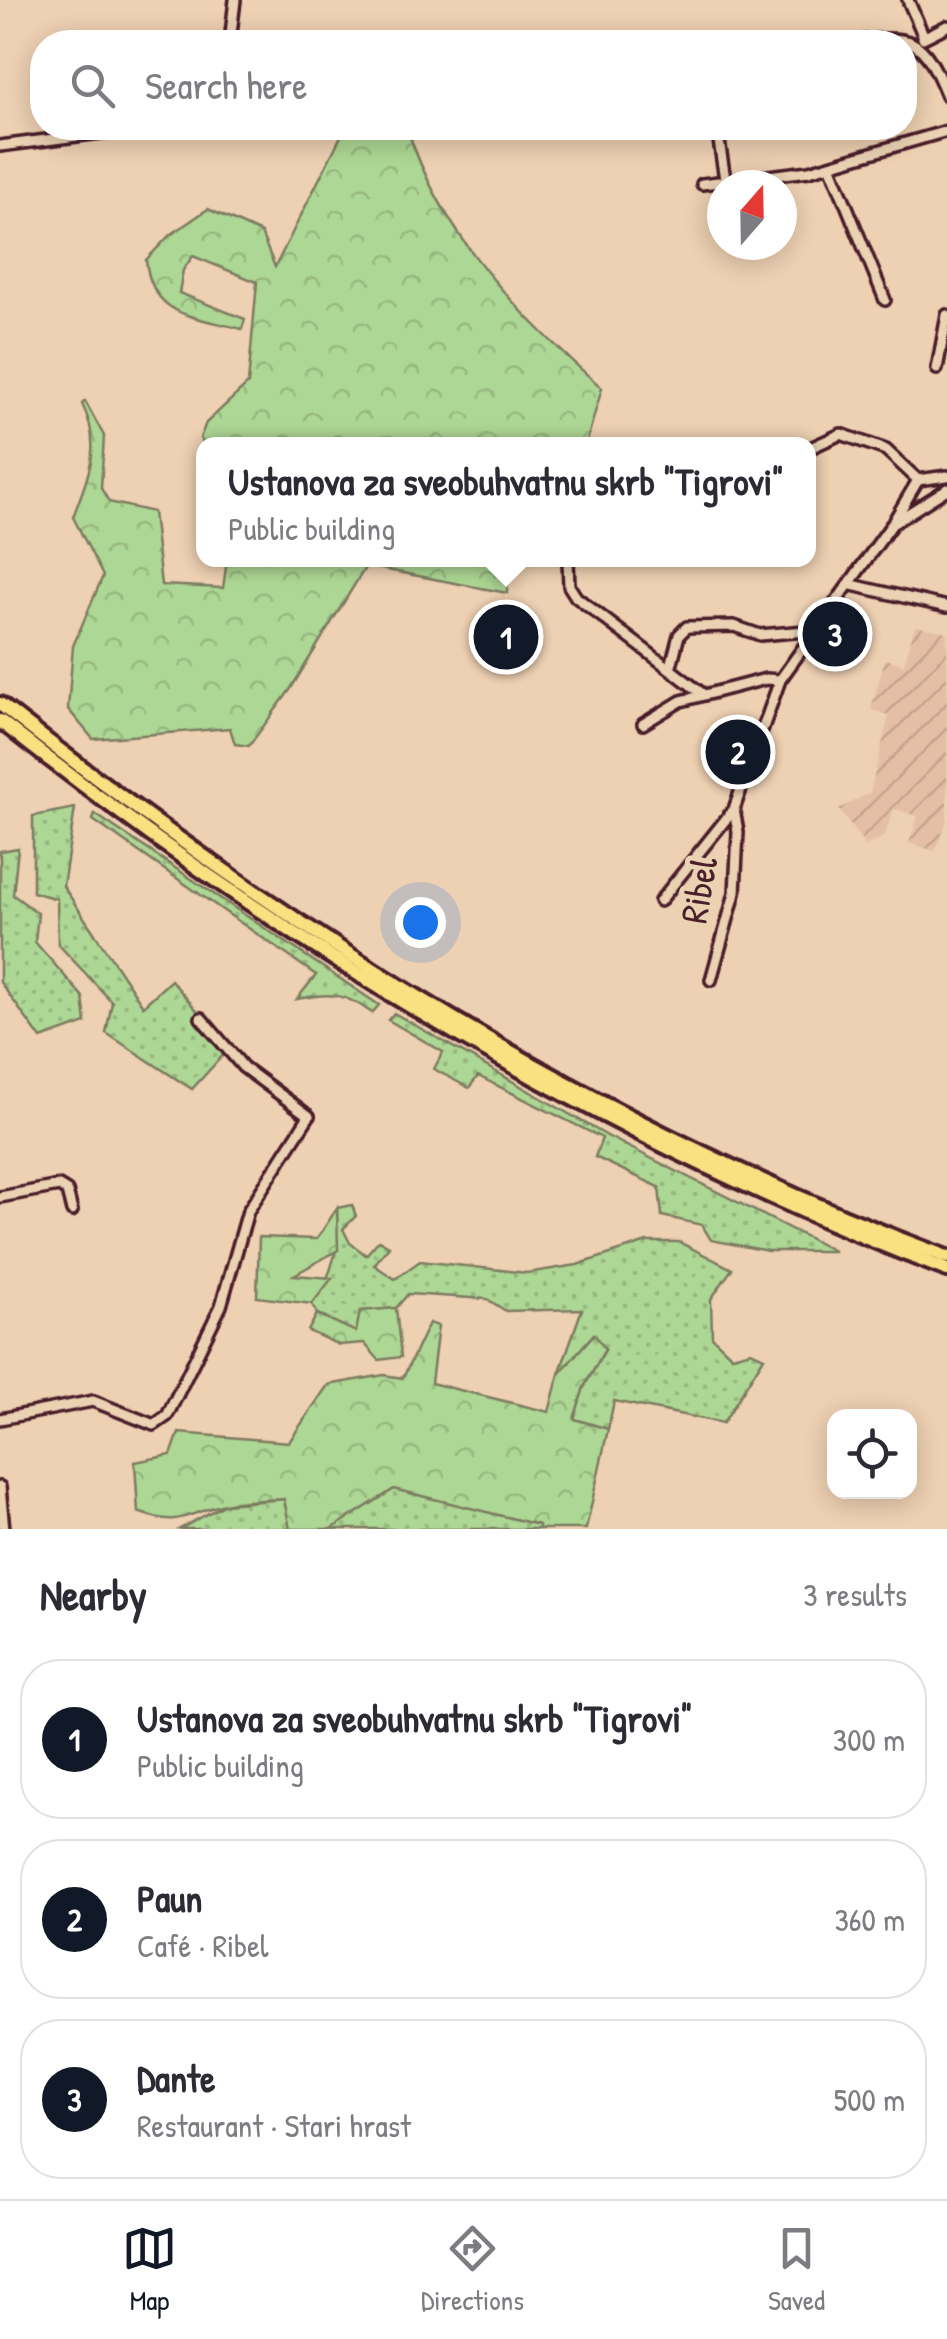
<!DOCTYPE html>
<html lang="en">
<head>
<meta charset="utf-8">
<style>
	body { margin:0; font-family:"Patrick Hand",sans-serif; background:#f2f2f3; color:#2b2b33 }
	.controls { position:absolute; right:30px; bottom:30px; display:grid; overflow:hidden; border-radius:20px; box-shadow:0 5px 25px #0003 }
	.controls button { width:90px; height:90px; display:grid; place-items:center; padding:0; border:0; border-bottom:2px solid #e1e1e2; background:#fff; color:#2b2b33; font:50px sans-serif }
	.compass { position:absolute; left:707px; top:170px; width:90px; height:90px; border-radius:50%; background:#fff; box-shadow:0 5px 25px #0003; rotate:20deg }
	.you { position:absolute; left:420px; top:922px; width:35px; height:35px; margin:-25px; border:8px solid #fff; border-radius:50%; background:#1a73e8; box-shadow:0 0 0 15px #1a73e833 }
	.badge { display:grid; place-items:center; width:65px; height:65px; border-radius:50%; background:#111827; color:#fff; font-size:32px; font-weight:700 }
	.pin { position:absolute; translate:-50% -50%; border:5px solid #fff; box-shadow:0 2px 10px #0006 }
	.popup { position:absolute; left:196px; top:437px; width:620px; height:130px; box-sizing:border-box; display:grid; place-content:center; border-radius:20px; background:#fff; filter:drop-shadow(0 2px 8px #0005); font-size:32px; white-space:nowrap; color:#7c7c81 }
	.popup b { font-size:38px; color:#2b2b33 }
	.popup::after { content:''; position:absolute; left:50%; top:100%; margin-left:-20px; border:20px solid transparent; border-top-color:#fff }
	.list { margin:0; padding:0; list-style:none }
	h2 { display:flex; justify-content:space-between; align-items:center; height:130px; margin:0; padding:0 40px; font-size:42px }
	h2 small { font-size:32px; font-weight:400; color:#7c7c81 }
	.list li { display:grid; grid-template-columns:65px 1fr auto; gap:30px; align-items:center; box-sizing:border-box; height:160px; margin:0 20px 20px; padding:0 20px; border:2px solid #e1e1e2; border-radius:40px }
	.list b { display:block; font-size:38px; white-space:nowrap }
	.list p { margin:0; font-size:32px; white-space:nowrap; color:#7c7c81 }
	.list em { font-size:32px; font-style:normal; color:#7c7c81 }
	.icon { flex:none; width:55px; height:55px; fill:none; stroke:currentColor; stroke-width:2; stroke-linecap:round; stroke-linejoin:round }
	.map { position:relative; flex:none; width:947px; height:1529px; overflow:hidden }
	.search { position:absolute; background:#fff; box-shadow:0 5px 25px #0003; left:30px; right:30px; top:30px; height:110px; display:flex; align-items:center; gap:25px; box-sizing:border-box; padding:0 35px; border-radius:40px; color:#7c7c81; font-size:38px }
	.sheet { height:670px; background:#fff }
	nav { display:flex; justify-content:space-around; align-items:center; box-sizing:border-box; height:140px; border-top:2px solid #e1e1e2; background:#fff; font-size:28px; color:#7c7c81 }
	nav a { display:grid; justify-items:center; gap:5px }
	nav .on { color:#111827 }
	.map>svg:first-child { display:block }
</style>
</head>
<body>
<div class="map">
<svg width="947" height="1529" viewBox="0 0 947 1529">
	<defs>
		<pattern id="industrial-furrows" width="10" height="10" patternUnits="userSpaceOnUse" patternTransform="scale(2.5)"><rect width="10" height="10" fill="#e4bfa6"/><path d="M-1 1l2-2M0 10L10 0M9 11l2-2" fill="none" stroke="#c5a48f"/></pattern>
		<pattern id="grass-dots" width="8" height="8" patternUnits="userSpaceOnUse" patternTransform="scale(2.5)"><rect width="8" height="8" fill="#add794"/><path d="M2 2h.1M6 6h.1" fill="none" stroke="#96b880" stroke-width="1.8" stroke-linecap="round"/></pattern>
		<pattern id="forest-crowns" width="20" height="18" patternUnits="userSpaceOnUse" patternTransform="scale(2.5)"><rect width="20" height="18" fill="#add794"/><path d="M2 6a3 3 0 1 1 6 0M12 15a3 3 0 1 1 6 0" fill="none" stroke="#96b880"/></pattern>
	</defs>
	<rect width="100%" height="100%" fill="#eed0b2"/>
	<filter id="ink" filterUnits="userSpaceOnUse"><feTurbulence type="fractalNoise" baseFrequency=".01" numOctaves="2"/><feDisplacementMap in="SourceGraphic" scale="20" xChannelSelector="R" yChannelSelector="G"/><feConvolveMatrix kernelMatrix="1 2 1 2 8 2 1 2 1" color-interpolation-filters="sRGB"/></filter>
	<g filter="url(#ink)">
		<!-- industrial -->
		<path fill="url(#industrial-furrows)" d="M915,626l32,6v189l-12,30 -26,-8 9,-27 -24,-7 -10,28 -19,9 -26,-37 31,-16 19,-77 -18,-7 14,-50 19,5z"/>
		<!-- grass -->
		<path fill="url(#grass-dots)" stroke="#7c7b60" stroke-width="2.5" d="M75,808l-12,78 80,120 28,-26 28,33 -5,5 30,36 -32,35 -86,-56 6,-31 -54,-58 -1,-45 -24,-7v-76z
			M95,814l284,191 -7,8c-27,-20 -42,-21 -75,-14l19,-24 -223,-155z
			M18,848l-5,47 25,18 -3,29 48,55 3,26 -45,16 -41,-57v-131z
			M394,1013l215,124 225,114h-66l-57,-11 -9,-15 -40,-9 -3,-29 -64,-30 7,-19 -124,-62 -9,12 -35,-19 9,-17 -55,-32z
			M352,1205l4,11 -13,13 7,14 16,12 13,-15 10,6 -15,19 21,14 25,-18 107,12 50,-8 70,-23h32l53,27 -21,30 1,38 20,19 19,-5 13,6 -41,66 -109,-22 -6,28 -34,-10 10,-32 21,-37 -12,-15 -34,39 23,-65 -76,2 -19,-12 -79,-5 -12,14 -36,4 -3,21 -40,-19 -5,-10c24,-33 26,-57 25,-96z
			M394,1489l146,36 -1,4h-208z
			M285,1499l5,30h-110l45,-25z"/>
		<!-- forest -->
		<path fill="url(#forest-crowns)" stroke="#7c7b60" stroke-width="2.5" d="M345,128h62c35,108 111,186 195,260l-16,56h-382l-4,-6 6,-15 42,-39 9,-102 -64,-26 -10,14 -4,23 66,26 -3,10c-48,-13 -90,-11 -96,-69l23,-24 39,-27 53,24 14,34z
			M85,401l19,35 -3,52 8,14 44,10 8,73 62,3 4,-28h281l-1,33 -141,-27 -76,124 -41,56 -14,-2 -5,-16 -137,11 -25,-30 5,-63 30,-70 -30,-59c15,-41 30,-71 9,-113z
			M337,1208l1,42 -44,25 38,3 -20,26 -55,-7 2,-60 58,2z
			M396,1308l5,49 -22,3 -15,-17 -25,2 -31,-14 9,-17 39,18 4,-21z
			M429,1323l9,3 -7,57 118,29 10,-38 35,-40 11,15 -21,38 -10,32 34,10 -22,100h-47v-4l-145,-36 -63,40h-41l-6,-30c-18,1 -38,1 -55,4 -43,9 -46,26 -91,9l-3,-50 36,-7 8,-22 110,9 39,-57 56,-10 19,3z"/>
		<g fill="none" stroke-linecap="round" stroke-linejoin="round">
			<defs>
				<path id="minor" d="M908,0l16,37
					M923,38l24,-12
					M230,42l5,-42
					M849,42c64,-7 73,-7 98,54
					M717,128l8,51
					M0,146l139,-18
					M830,165l55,135
					M702,184l107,-13 138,-40
					M937,369l10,-54
					M808,449l33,-15 45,16 32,30 29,-4
					M892,524l26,-44
					M568,560l1,26 7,11 128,98
					M852,585l95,22
					M671,666l8,-31 8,-8 47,-1 26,9 57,-5
					M643,724l38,-23 85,-22 14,1 112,-156 55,-35
					M660,901l74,-92
					M711,980l24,-87 3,-61 -4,-23 46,-129
					M0,1197l59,-11 8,5 5,20
					M0,1419l93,-18 61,24 13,-9 54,-110 27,-95 61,-95 -66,-49 -42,-49
					M0,1487l4,42"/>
				<path id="highway" d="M0,704c289,228 600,424 947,553
					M0,721c289,228 602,417 947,549"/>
			</defs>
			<!-- minor casing -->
			<use href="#minor" stroke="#4a1f2b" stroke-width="16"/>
			<!-- highway casing -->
			<use href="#highway" stroke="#4a1f2b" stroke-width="20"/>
			<!-- minor -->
			<use href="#minor" stroke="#ead2b3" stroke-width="9"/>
			<!-- highway -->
			<use href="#highway" stroke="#f9e181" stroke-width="12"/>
		</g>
	</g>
	<g text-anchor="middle" stroke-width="10" stroke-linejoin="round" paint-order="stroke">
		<!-- street labels -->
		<g font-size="38" fill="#4a1f2b" stroke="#ead2b3">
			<text transform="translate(699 890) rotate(-80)" y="13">Ribel</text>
		</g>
	</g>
</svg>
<div class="controls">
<button><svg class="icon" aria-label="locate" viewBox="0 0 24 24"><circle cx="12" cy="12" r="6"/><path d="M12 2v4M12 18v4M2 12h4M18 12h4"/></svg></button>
</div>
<svg class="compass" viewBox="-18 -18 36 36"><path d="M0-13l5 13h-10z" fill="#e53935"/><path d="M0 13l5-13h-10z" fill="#7c7c81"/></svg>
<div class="you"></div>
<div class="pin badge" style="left:506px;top:637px">1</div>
<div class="popup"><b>Ustanova za sveobuhvatnu skrb &quot;Tigrovi&quot;</b>Public building</div>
<div class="pin badge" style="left:738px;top:752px">2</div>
<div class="pin badge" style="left:835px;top:634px">3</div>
<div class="search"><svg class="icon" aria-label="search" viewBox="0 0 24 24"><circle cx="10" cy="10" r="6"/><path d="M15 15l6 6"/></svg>Search here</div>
</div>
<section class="sheet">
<h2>Nearby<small>3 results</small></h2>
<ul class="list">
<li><span class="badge">1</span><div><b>Ustanova za sveobuhvatnu skrb &quot;Tigrovi&quot;</b><p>Public building</p></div><em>300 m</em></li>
<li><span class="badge">2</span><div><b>Paun</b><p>Café · Ribel</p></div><em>360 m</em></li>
<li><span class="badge">3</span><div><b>Dante</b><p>Restaurant · Stari hrast</p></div><em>500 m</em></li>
</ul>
</section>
<nav>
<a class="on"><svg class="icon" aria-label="map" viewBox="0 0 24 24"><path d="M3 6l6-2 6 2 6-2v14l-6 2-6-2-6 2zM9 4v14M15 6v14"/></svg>Map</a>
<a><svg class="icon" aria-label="directions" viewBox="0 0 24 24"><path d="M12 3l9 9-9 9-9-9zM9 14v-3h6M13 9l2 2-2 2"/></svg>Directions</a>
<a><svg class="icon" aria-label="saved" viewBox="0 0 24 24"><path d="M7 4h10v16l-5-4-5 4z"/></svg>Saved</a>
</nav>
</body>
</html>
